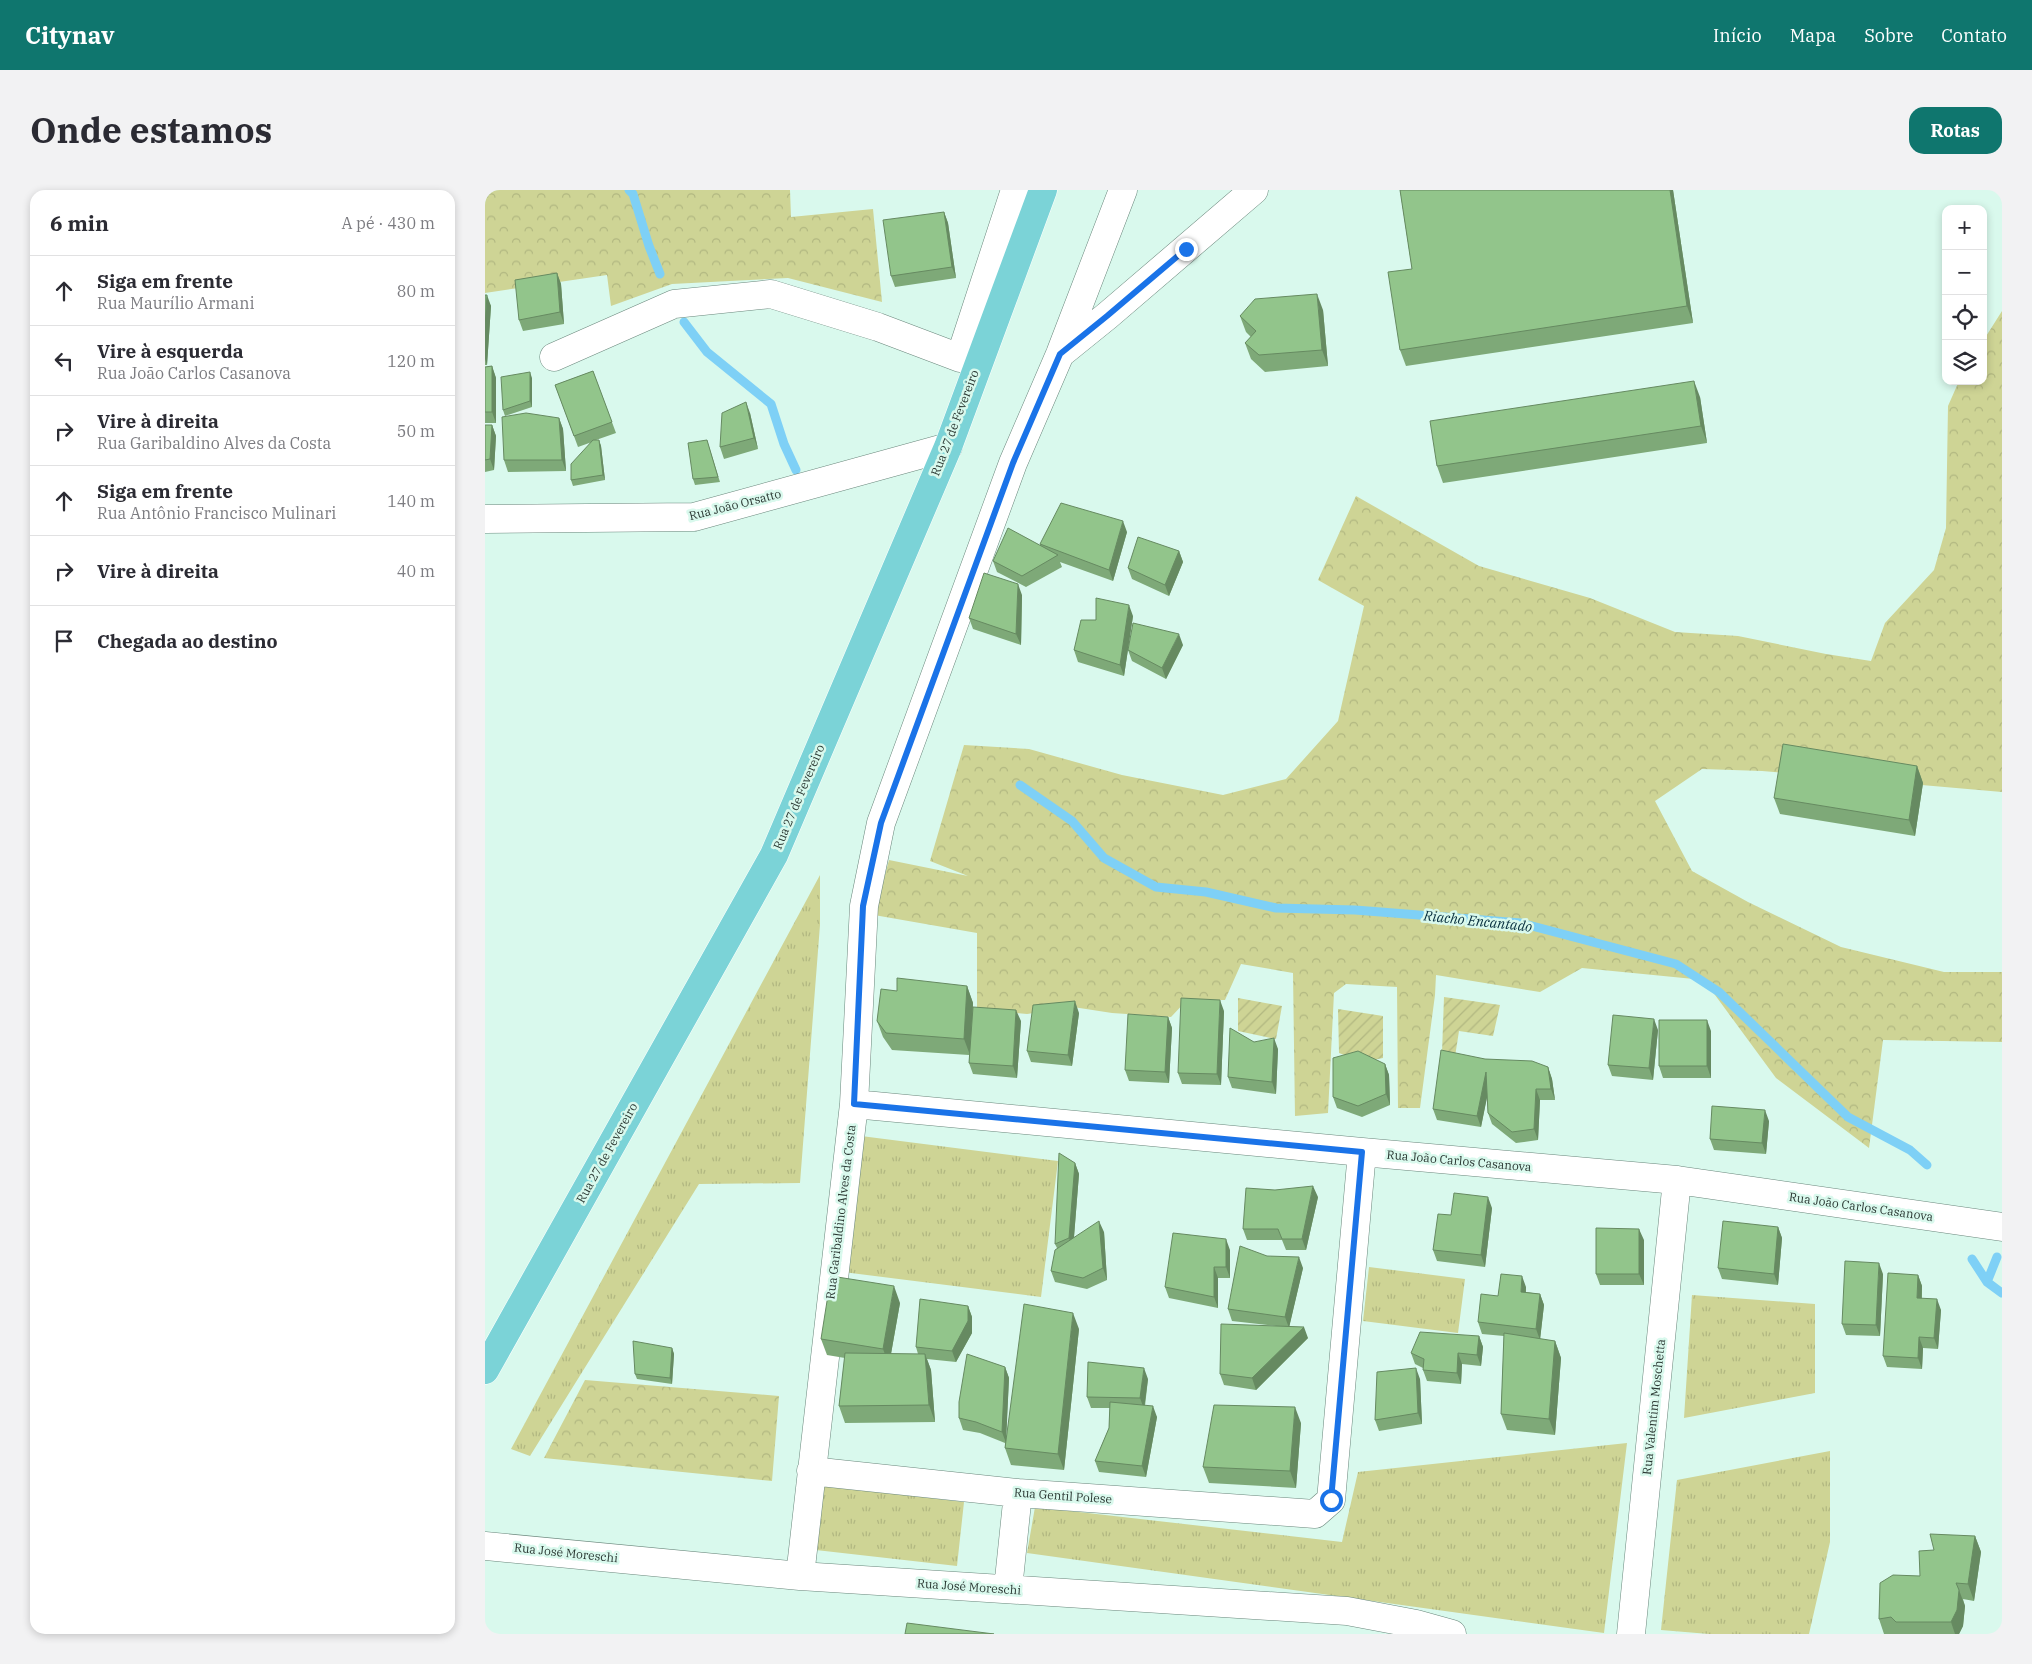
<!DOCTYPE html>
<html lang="pt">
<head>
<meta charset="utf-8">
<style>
	body { margin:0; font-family:"IBM Plex Serif",serif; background:#f2f2f3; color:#2b2b33 }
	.controls { position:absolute; right:15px; top:15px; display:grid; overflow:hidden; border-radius:10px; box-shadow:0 2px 8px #0003 }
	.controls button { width:45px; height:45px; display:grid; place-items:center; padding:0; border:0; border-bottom:1px solid #e1e1e2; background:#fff; color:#2b2b33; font:25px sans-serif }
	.stop { position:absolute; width:15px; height:15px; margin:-11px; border:4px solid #1a73e8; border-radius:50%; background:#fff }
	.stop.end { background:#1a73e8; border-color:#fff; box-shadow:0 1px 5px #0008 }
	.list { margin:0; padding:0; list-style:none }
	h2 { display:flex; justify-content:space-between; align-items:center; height:65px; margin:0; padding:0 20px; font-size:21px }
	h2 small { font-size:16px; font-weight:400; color:#7c7c81 }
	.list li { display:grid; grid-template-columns:32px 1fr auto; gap:15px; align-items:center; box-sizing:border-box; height:70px; padding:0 20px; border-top:1px solid #e1e1e2 }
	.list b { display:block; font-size:19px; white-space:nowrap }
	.list p { margin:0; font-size:16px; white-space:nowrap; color:#7c7c81 }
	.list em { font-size:16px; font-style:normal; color:#7c7c81 }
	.icon { flex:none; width:28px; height:28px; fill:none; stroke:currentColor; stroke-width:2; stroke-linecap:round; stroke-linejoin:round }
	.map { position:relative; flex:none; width:1517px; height:1444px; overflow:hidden; border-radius:15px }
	header { display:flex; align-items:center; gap:30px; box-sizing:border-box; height:70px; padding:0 25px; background:#0f766e; color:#fff }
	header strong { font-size:24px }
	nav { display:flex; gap:28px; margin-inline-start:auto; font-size:18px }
	.intro { display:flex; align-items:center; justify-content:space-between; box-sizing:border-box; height:120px; padding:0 30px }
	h1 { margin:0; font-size:35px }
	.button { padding:12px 22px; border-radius:15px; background:#0f766e; color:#fff; font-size:18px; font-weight:700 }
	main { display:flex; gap:30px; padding:0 30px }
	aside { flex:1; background:#fff; border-radius:15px; box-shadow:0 2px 8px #0003 }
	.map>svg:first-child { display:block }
</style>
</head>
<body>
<header>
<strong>Citynav</strong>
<nav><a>Início</a><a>Mapa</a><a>Sobre</a><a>Contato</a></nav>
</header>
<div class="intro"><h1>Onde estamos</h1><a class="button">Rotas</a></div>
<main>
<aside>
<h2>6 min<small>A pé · 430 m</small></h2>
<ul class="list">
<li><svg class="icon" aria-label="ahead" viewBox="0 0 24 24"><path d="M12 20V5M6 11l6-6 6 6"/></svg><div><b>Siga em frente</b><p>Rua Maurílio Armani</p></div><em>80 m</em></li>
<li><svg class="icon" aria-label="left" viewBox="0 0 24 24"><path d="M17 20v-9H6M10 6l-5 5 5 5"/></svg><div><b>Vire à esquerda</b><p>Rua João Carlos Casanova</p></div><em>120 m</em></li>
<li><svg class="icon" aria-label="right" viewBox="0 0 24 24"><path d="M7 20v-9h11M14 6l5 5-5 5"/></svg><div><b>Vire à direita</b><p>Rua Garibaldino Alves da Costa</p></div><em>50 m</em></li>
<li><svg class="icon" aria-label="ahead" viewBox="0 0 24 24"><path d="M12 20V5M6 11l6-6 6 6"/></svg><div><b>Siga em frente</b><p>Rua Antônio Francisco Mulinari</p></div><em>140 m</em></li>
<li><svg class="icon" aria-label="right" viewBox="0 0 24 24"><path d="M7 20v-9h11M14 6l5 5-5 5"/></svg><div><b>Vire à direita</b></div><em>40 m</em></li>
<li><svg class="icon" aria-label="arrive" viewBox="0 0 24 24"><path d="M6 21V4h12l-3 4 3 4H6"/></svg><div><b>Chegada ao destino</b></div></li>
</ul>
</aside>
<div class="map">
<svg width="1517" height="1444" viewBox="0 0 1517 1444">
	<defs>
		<pattern id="grass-tufts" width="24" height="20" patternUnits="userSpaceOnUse" patternTransform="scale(1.25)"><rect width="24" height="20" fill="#ced495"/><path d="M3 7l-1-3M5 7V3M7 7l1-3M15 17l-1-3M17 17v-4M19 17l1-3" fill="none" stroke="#b1b781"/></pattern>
		<pattern id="forest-crowns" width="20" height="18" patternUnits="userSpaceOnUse" patternTransform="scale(1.25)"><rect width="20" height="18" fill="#ced495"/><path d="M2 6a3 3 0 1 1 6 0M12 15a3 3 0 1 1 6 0" fill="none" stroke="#b1b781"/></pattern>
		<pattern id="garden-furrows" width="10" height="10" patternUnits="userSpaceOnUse" patternTransform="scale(1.25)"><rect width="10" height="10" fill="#ced495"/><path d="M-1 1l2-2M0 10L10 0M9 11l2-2" fill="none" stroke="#b1b781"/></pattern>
	</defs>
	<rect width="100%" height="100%" fill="#d9f9ed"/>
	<!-- grass -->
	<path fill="url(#grass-tufts)" d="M335,685v50l-20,258 -101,1 -169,272 -19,-7z
		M376,946l197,25 -17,136 -198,-25z
		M884,1077l96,12 -7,54 -95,-12z
		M1207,1105l123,9v89l-131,25z
		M1142,1253l-23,190 -577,-80 8,-46 307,35 16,-70z
		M1345,1261v91l-21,92h-100l-48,-4 16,-150z
		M330,1294l149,18 -7,64 -150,-17z"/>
	<!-- forest -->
	<path fill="url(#forest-crowns)" d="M0,0h305l1,27 82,-8 9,93 -94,-24 -116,6 -61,22 -4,-31 -122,18z
		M1517,121v481l-240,-21 -60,-2 -47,32 37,70 56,31 93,45 103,25h58v70l-119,-2 -14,108 -93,-70 -72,-98 -122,-12 -42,24 -104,-17 -1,20 -15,113h-22l-1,-121 -51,-3 -12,9 -6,120 -33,3 -2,-143 -52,-9 -16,36h-38l-16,17 -59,-4 -39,-6 -46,7 -50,-4v-77l-103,-18 15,-55 79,16 -38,-15 34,-116 65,4 93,26 101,20 63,-16 52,-58 26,-115 -46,-26 38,-84 123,70 111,32 85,34 63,4 88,18 45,7 14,-38 49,-53 12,-42 2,-122 11,-25h24v-40z
		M100,1190l194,16 -7,85 -228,-23z"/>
	<!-- garden -->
	<path fill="url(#garden-furrows)" d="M959,807l56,8 -7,31 -34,-5 -5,32 -12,-10z
		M753,808l44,8 -6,33 -38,-8z
		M853,819l45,7v42l-20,4 -24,-9z"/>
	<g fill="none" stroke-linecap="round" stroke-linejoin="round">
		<!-- stream -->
		<path stroke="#7ed0f6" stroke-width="9" d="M144,0l4,4 16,52 11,28
			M199,132l23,30 64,52 13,40 12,26
			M535,595l52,36 32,37 52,29 50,5 70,16 79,2 166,13 155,41 43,28 129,125 62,33 17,15
			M1487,1069l15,23 15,11
			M1502,1092l10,-25"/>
		<defs>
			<path id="minor" d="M575,164l47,-38 147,-126
				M69,167l120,-53 97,-10 107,33 82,31 19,3
				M475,168l55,-168
				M0,329l209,-2 254,-70
				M369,914l508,48 315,28 325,47
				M326,1281l207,22 297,21 16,-14 31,-348
				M0,1356l315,30 547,35 69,13 36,10
				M315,1386l54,-472 10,-198 17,-83 132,-360 47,-109 63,-164
				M523,1399l10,-96
				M1146,1444l46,-454"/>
			<path id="major" d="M0,1180l289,-515 174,-408 95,-257"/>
		</defs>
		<!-- minor casing -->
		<use href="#minor" stroke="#6a877c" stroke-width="29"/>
		<!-- major casing -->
		<use href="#major" stroke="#fff" stroke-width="29"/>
		<!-- minor -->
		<use href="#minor" stroke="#fff" stroke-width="28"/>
		<!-- major -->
		<use href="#major" stroke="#7bd3d7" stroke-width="28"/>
	</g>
	<!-- wall -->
	<path fill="#7ea978" d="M915,0h273l20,133 -287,43 -6,-16 12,-81z
		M459,22l4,11 8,55 -61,9 -4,-11z
		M72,83l4,11 3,40 -41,7 -4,-11z
		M0,105l6,11 -4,59h-2z
		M838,120l5,56 -63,6 -14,-13 -6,-16 6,-6 -5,-5 -6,-16z
		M7,176l4,12v45h-11v-56z
		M108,181l23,62 -20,7h3l2,6 4,34 -32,6 -2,-6 21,-38 -14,5 -23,-62z
		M47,188v29l-27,9 -2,-6z
		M1215,207l7,46 -264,40 -6,-17z
		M265,223l8,36 -34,10 -4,-12z
		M74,228l4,11 3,42 -58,1 -4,-12z
		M0,235h7l4,11 -2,34 -9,2z
		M222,250l13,42 -25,3 -2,-6z
		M642,342l-14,49 -53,-19 2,5 -36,20 -29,-15 -4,-11 47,-15v-2z
		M694,361l4,11 -14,34 -37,-17 -4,-11z
		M537,405l-1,50 -48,-16 -4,-11z
		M648,426l-9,60 -46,-14 -4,-12 22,-30z
		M698,455l-17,34 -34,-18 -4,-11z
		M1432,576l6,17 -8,53 -135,-22 -6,-16z
		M482,796l6,17v5l48,13 -4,57 -44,-4 -4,-11v-8l-77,-5 -9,-13 -6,-16 20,-30z
		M739,821l-3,74 -39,-1 -4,-11z
		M594,823l-7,53 -41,-4 -4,-11z
		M683,827l4,11 -3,55 -40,-2 -4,-11z
		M1173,840l-5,50 -41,-4 -4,-11z
		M1226,841v47h-48l-4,-12z
		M769,852l24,7 -2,45 -44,-6 -4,-11z
		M1000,869l63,8 4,12 3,21h-15l-2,40 -22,3 -24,-19 -4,-11 -1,-17 -6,31 -44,-7 -4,-11z
		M900,874l4,11 1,30 -28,12 -25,-9 -4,-11z
		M1284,931l-3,33 -52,-4 -4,-11z
		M590,973l4,11 -5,63 30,-5 3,48 -20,9 -32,-7 -4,-11 6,-23 -2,-4z
		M833,1007l-12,53h-20l-4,-10h-35l-4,-11z
		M1007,1018l-7,59 -48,-6 -4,-11 18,-35z
		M1293,1037l4,11 -4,47 -56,-6 -4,-11z
		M1159,1050v45h-44l-4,-11z
		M745,1060v28h-12v30l-49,-10 -4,-11z
		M782,1066l36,12 -14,59 19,11 -52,52 -32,-5 -4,-11 56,-48 -44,-5 -4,-12z
		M1398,1084l-3,62 -34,-1 -4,-11z
		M1433,1085l4,11v13l19,11 -3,39 -15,-1 -1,21 -35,-2 -4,-11z
		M1041,1097v5l14,2 4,11 -4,34 15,2 6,17 -6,77 -48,-5 -6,-16 3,-78 -22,-2 -4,-12 20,-26z
		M415,1113l-9,51h27l-2,-7 52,-41 4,11v16l-16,29 -29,-3 4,11 4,52 -90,1 -6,-17 6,-48 -18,-3 -6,-16z
		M594,1139l-15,141 -53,-5 -6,-17v-5l-25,-10 -17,-3 -4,-12 46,-51 4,11 -3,58z
		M994,1146l4,11 -2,19 -19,-2 -1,20 -34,-3 -4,-11v-2l-8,-4 -4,-11z
		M187,1158l2,6 -2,30 -35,-5 -2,-5z
		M663,1189l-3,27 12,11 -11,60 -47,-5 -4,-11 14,-33 1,-20h-19l-4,-11z
		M935,1189l2,45 -43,7 -4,-11z
		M816,1233l-5,65 -87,-5 -6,-16z
		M1490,1346l6,16 -7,49 -11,-2 2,7 -2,20 -4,8h-75l-5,-15 41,-43 14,-26z"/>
	<!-- shaded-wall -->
	<path fill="#668a61" d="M1185,0h3l20,133 -6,-17z
		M459,22l4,11 8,55 -4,-11z
		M72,83l4,11 3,40 -4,-12z
		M832,104l6,16 5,56 -6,-16z
		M2,105l4,11 -4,59 -2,-6v-31z
		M7,176l4,12v45l-4,-11z
		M45,182l2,6v29l-2,-6z
		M1209,191l6,16 7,46 -6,-17z
		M261,212l4,11 8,36 -4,-11z
		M74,228l4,11 3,42 -4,-11z
		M7,235l4,11 -2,34 -4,-11z
		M114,250l2,6 4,34 -2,-5z
		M638,331l4,11 -14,49 -4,-11z
		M694,361l4,11 -14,34 -4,-11z
		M533,394l4,11 -1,50 -5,-11z
		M644,415l4,11 -9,60 -4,-11z
		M694,444l4,11 -17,34 -4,-11z
		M1432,576l6,17 -8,53 -6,-16z
		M482,796l6,17 -3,52 -6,-16z
		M735,810l4,11 -3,74 -4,-11z
		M590,811l4,12 -7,53 -4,-11z
		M531,820l5,11 -4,57 -4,-12z
		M683,827l4,11 -3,55 -4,-11z
		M1169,829l4,11 -5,50 -4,-12z
		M1222,830l4,11v47l-4,-12z
		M789,848l4,11 -2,45 -4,-12z
		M900,874l4,11 1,30 -4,-11z
		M1063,877l4,12 3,21 -4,-11z
		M1001,882l4,11 -9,44 -4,-11z
		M1051,899l4,11 -2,40 -4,-11z
		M1280,920l4,11 -3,33 -4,-11z
		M590,973l4,11 -6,75 -4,-11z
		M828,996l5,11 -12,53 -4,-11z
		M1003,1007l4,11 -7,59 -4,-12z
		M614,1031l5,11 3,48 -4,-12z
		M1293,1037l4,11 -4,47 -4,-11z
		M1154,1039l5,11v45l-5,-11z
		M741,1049l4,11v28l-4,-11z
		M814,1067l4,11 -14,60 -4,-11z
		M1394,1073l4,11 -3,62 -4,-11z
		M729,1077l4,11v30l-4,-11z
		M1433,1085l4,11 -1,23 -4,-11z
		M1037,1086l4,11 -1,16 -4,-11z
		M409,1096l6,17 -11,62 -6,-16z
		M1055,1104l4,11 -4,35 -4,-11z
		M1452,1109l4,11 -3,39 -4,-11z
		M483,1116l4,11v16l-16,29 -4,-11z
		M588,1123l6,16 -15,141 -6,-16z
		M819,1137l4,11 -52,52 -4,-12z
		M994,1146l4,11 -2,19 -4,-11z
		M1434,1147l4,11 -1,21 -4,-11z
		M1070,1151l6,17 -6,77 -6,-16z
		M187,1158l2,6 -2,30 -2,-6z
		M973,1163l4,11 -1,20 -4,-11z
		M440,1164l6,16 4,52 -6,-17z
		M520,1177l4,11 -3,65 -4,-11z
		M659,1178l4,11 -4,30 -4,-11z
		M931,1178l4,11 2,45 -4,-11z
		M668,1216l4,11 -11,60 -4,-11z
		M810,1217l6,16 -5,65 -6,-17z
		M1490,1346l6,16 -7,49 -6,-17z
		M1474,1400l6,16 -2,20 -4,8h-4l-4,-12z"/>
	<!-- building -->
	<path fill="#92c58b" stroke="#668a61" d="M915,0h270l17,116 -287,44 -12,-78 24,-3z
		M459,22l8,55 -61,9 -8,-56z
		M72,83l3,39 -41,8 -4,-40z
		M832,104l5,56 -63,5 -14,-12 11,-12 -16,-15 15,-17z
		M0,105h2l-2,33z
		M7,176v46h-7v-45z
		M108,181l19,51 -38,14 -19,-51z
		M45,182v29l-27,9 -2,-33z
		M1209,191l7,45 -264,40 -7,-45z
		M261,212l8,36 -34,9 2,-34z
		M41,223l33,5 3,42h-58l-2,-43z
		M0,235h7l-2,34 -5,1z
		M108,250h6l4,35 -32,5v-16z
		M222,250l11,37 -25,2 -5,-36z
		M576,313l62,18 -14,49 -69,-26z
		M523,338l50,27 -36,21 -29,-15z
		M653,347l41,14 -14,34 -37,-17z
		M499,383l34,11 -2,50 -47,-16z
		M611,408l33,7 -9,60 -46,-15 7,-30h15z
		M648,433l46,11 -17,34 -34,-18z
		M1298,554l134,22 -8,54 -135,-22z
		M412,788l70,8 -3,53 -78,-6 -9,-12 4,-32 16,2z
		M696,808l39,2 -3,74 -39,-1z
		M590,811l-7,54 -41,-4 6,-46z
		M488,817l43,3 -3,56 -44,-3z
		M643,824l40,3 -3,55 -40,-2z
		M1128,825l41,4 -5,49 -41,-3z
		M1174,830h48v46h-48z
		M745,838l24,14 20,-4 -2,44 -44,-5z
		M956,860l44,9 47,2 16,6 3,22h-15l-2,40 -22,3 -24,-19 -2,-41 -9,44 -44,-7z
		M873,861l27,13 1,30 -28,12 -25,-9v-39z
		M1227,916l53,4 -3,33 -52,-4z
		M574,963l16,10 -6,75 -14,6z
		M828,996l-11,53h-20l-4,-10h-35l3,-41 29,2z
		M969,1003l34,4 -7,58 -48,-5 5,-36 13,1z
		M614,1031l4,47 -20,10 -32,-7 4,-21z
		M1238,1031l55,6 -4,47 -56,-6z
		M1111,1038l43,1v45h-43z
		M688,1043l53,6v28h-12v30l-49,-10z
		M755,1056l27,10 32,1 -14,60 -57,-8z
		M1360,1071l34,2 -3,62 -34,-1z
		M1403,1083l30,2 -1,23 20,1 -3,39 -15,-1 -1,21 -35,-2z
		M1016,1084l21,2 -1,16 19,2 -4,35 -58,-7 3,-28 17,2z
		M346,1086l63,10 -11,63 -62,-10z
		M435,1109l48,7v15l-16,30 -36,-4z
		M539,1114l49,9 -15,141 -53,-6z
		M736,1134l83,3 -52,51 -32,-4z
		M935,1142l59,4 -2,19 -19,-2 -1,20 -34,-3 1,-11 -13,-6z
		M1019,1143l51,8 -6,78 -48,-5z
		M148,1151l39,7 -2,30 -35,-4z
		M360,1163l80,1 4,51 -90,1z
		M482,1164l38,13 -3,65 -26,-10 -17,-4v-16z
		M603,1172l56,6 -4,30 -53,-1z
		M931,1178l2,45 -43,7 2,-48z
		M625,1212l43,4 -11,60 -47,-5 14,-33z
		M729,1215l81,2 -5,64 -87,-4z
		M1445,1344l45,2 -7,48 -12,-1 3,7 -2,20 -6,12h-55l-5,-5 -12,2 1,-36 13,-8 27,1 -1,-25 15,-1z
		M422,1433l87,11h-89z"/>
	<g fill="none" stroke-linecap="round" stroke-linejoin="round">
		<!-- route -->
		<path stroke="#1a73e8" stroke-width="6" d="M701,59l-79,67 -47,38 -47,109 -132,360 -18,83 -9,198 508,48 -31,348"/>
	</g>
	<g text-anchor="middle" stroke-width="5" stroke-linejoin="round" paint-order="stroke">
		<!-- street labels -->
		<g font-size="12" fill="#2b3833" stroke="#d9f9ed">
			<text transform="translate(470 233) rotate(-69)" y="4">Rua 27 de Fevereiro</text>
			<text transform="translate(250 315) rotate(-14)" y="4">Rua João Orsatto</text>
			<text transform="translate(314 607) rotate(-67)" y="4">Rua 27 de Fevereiro</text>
			<text transform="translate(122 963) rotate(-61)" y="4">Rua 27 de Fevereiro</text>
			<text transform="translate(974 971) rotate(5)" y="4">Rua João Carlos Casanova</text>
			<text transform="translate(1376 1017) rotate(8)" y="4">Rua João Carlos Casanova</text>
			<text transform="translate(356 1022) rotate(-83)" y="4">Rua Garibaldino Alves da Costa</text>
			<text transform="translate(1169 1217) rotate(-84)" y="4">Rua Valentim Moschetta</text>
			<text transform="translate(578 1306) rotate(4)" y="4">Rua Gentil Polese</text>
			<text transform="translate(81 1363) rotate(6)" y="4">Rua José Moreschi</text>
			<text transform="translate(484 1397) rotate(4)" y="4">Rua José Moreschi</text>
		</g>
		<!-- water labels -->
		<g font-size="14" font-style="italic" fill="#062d3d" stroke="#d9f9ed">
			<text transform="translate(993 731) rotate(6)" y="5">Riacho Encantado</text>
		</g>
	</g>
</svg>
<div class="controls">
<button>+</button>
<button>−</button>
<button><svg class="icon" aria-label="locate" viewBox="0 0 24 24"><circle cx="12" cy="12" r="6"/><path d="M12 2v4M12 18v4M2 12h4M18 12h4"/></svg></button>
<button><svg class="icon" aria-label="layers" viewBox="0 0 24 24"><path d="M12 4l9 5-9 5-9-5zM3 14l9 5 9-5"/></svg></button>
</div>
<div class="stop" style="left:846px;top:1310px"></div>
<div class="stop end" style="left:701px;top:59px"></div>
</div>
</main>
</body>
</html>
